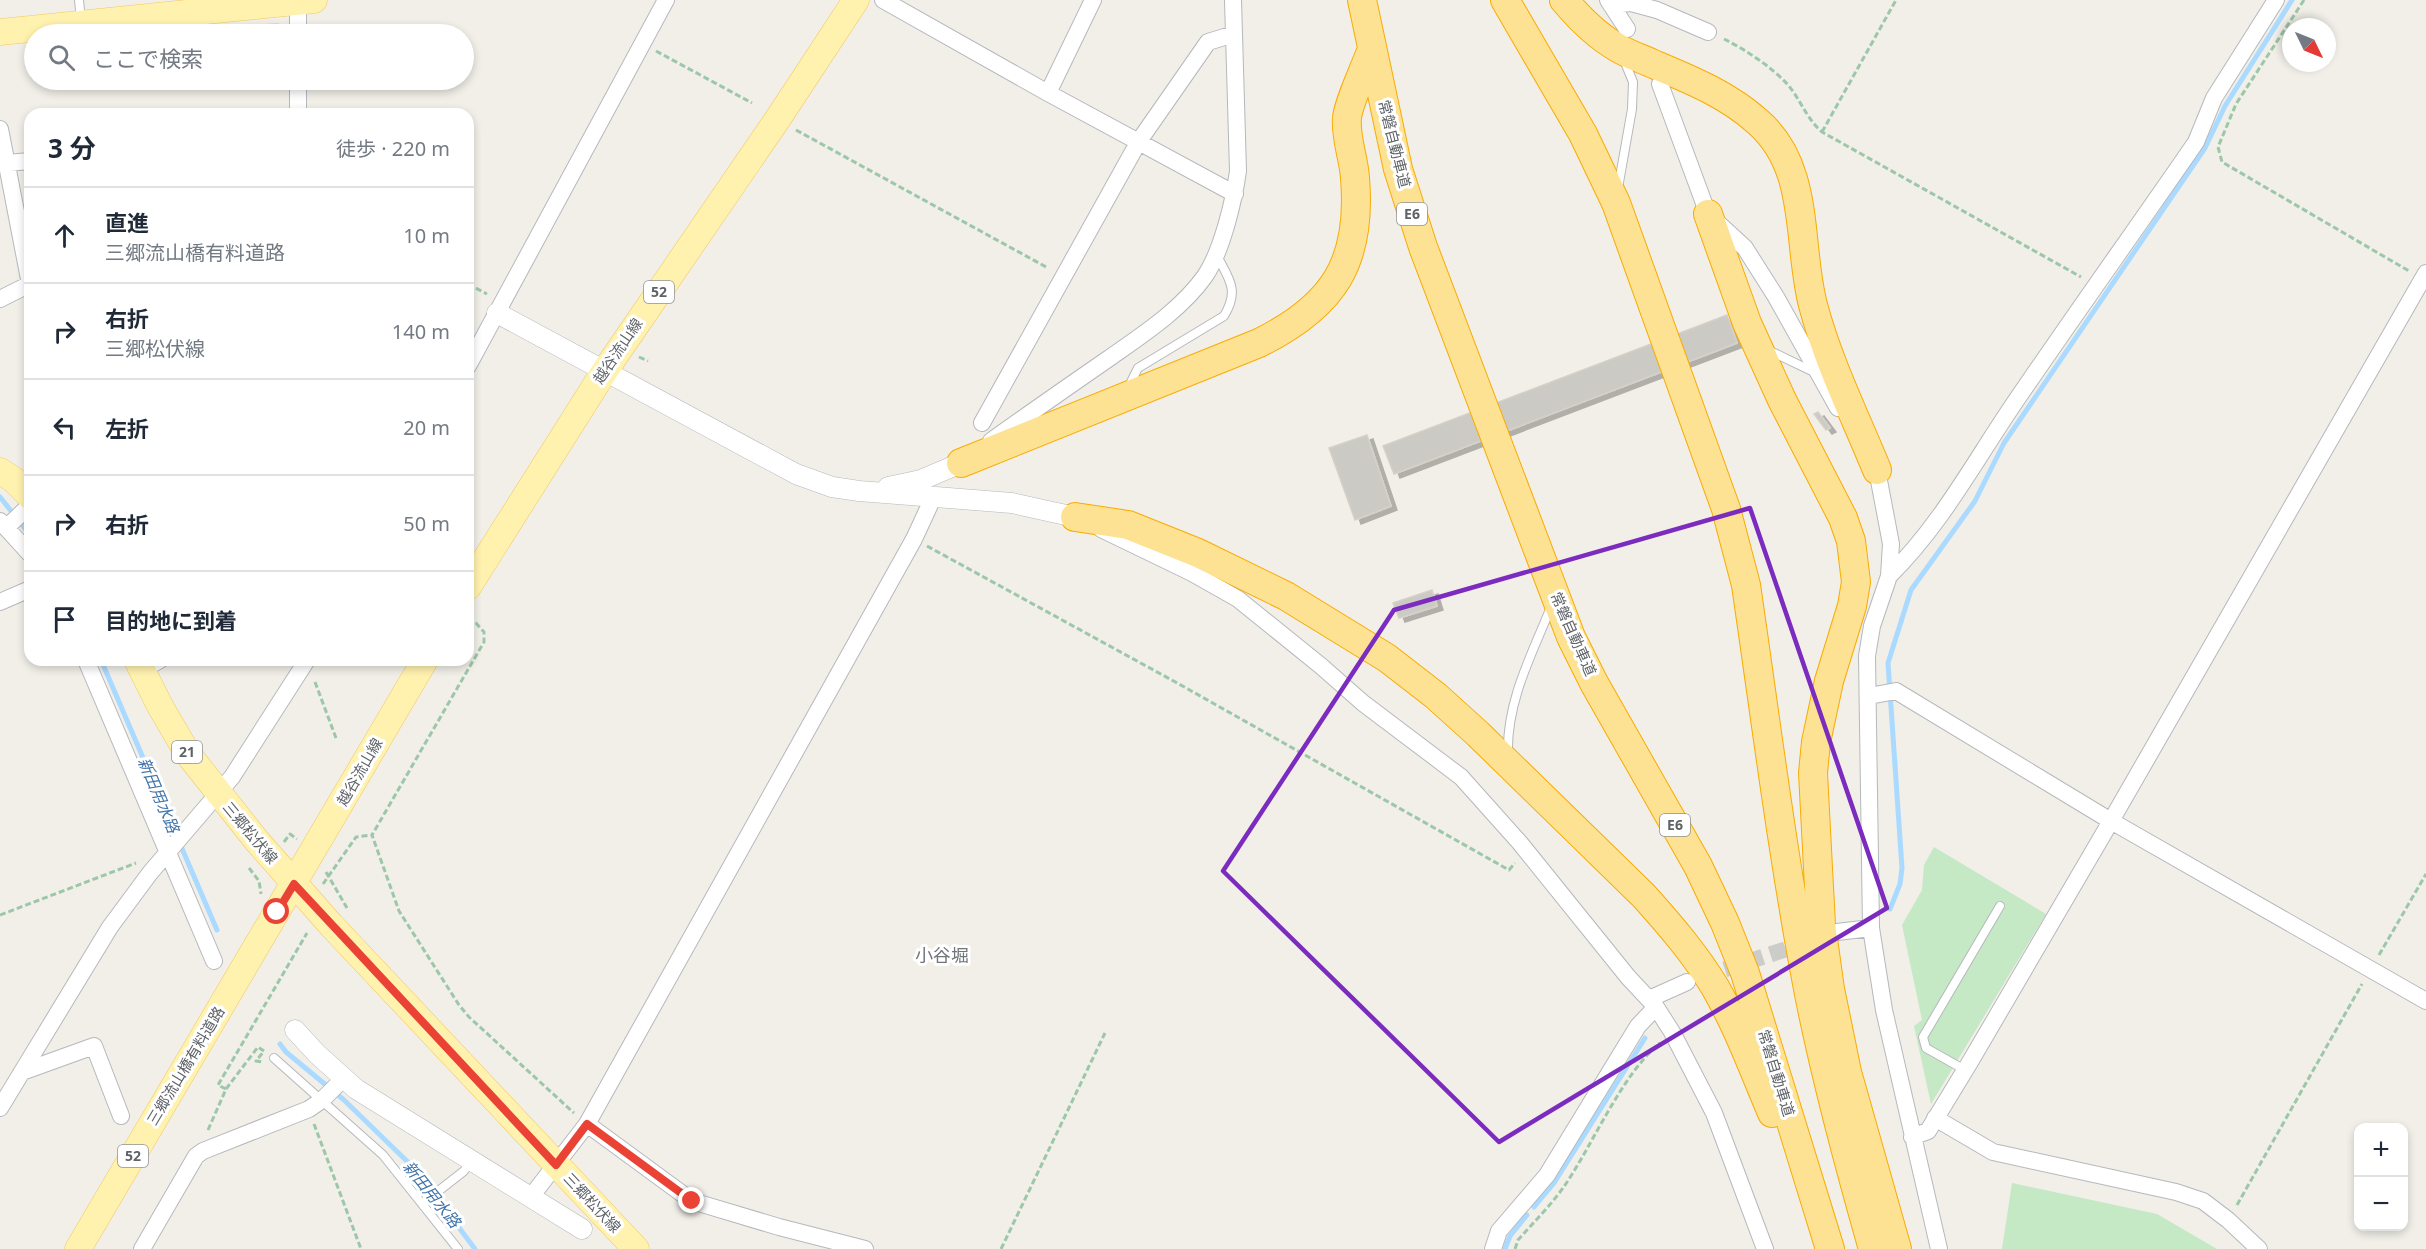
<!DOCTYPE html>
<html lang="ja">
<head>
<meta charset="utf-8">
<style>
	body { margin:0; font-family:"Noto Sans","Noto Sans JP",sans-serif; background:#f2f2f3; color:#1f2937 }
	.controls { position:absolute; right:18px; bottom:18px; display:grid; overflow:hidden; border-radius:12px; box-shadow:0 3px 9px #0003 }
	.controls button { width:54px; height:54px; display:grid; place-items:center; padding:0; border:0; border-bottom:2px solid #e0e1e3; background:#fff; color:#1f2937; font:30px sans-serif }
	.compass { position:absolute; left:2282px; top:18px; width:54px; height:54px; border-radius:50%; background:#fff; box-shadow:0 3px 9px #0003; rotate:133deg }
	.stop { position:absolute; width:18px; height:18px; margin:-14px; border:4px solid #ea4335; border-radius:50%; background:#fff }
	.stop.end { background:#ea4335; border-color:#fff; box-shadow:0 2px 6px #0008 }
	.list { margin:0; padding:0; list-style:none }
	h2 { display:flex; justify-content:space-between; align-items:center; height:78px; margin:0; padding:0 24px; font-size:26px }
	h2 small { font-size:20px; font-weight:400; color:#747a83 }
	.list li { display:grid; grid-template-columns:39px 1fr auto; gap:18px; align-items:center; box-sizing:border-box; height:96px; padding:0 24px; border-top:2px solid #e0e1e3 }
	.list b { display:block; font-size:22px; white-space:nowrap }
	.list p { margin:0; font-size:20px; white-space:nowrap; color:#747a83 }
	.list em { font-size:20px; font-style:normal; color:#747a83 }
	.icon { flex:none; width:33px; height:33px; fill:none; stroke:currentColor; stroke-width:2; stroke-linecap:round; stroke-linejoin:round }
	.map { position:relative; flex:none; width:2426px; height:1249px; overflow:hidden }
	.search { position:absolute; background:#fff; box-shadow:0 3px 9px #0003; left:24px; top:24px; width:450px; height:66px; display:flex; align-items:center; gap:15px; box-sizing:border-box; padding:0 21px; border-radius:33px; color:#747a83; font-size:22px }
	.panel { position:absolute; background:#fff; box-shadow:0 3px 9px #0003; left:24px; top:108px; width:450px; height:558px; border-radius:18px }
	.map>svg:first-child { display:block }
</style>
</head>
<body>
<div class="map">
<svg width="2426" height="1249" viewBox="0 0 2426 1249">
	<defs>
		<filter id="shadow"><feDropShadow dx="6" dy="4" stdDeviation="0" flood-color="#0004"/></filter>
	</defs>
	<rect width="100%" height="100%" fill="#f1efe8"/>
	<!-- green -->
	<path fill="#c5e8c5" d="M1934,847l112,67 -115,190 -17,-78 8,-6 -20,-95 20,-35 2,-25z
		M2012,1183l145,31 60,35h-215z"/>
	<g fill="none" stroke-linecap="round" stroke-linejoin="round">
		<!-- stream -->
		<path stroke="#aadaff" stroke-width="5" d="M0,497l30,38
			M101,660l116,270
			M1890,909l10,-25 2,-16 -14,-205 23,-73 64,-89 29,-58 201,-295 20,-42 67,-106
			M280,1044l6,8 58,48 71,69 60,80
			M1534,1207l20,-24 91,-145
			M1505,1249l5,-13 17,-21"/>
	</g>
	<!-- building -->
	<path fill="#cccac5" stroke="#d6d1c6" stroke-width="1.5" filter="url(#shadow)" d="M278,24l1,10h-16l-1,-9z
		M256,30v4h-42z
		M1727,315l10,28 -343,131 -11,-28z
		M1818,412l12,16 -4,2 -12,-16z
		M1367,435l24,71 -36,14 -26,-72z
		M1432,590l5,16 -38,12 -6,-15z"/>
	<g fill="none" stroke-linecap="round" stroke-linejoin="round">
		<!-- minor-tunnel -->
		<path stroke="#ccccc8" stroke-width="16" stroke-dasharray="16 8" stroke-linecap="butt" d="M1702,977l103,-34"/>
		<defs>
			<path id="service" d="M79,0l2,20
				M1618,188l14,-79 1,-27 -9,-22
				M1768,350l48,23
				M1128,388l10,-20 86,-52c16,-26 5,-37 -8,-62
				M1508,755c-2,-53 24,-101 43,-148
				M274,1058l109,97 75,94
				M1965,1070l-39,-22 -3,-11 77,-131
				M423,1203l41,-32 7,-10"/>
			<path id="minor" d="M298,0v34
				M883,0l165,93 187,101
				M1608,0l19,29
				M1611,5l20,-2 26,7 51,22
				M298,80v34
				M1660,84l48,130 37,34 31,49 62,111
				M1048,93l45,-93
				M0,129l30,155
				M7,163l23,-2
				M0,299l30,-15
				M468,366l198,-366
				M982,423l157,-282 69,-99 26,-8
				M991,441c39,-28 78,-55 117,-82 34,-24 73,-49 97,-83 17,-25 29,-76 33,-105l-5,-171
				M1872,463l5,7 14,74 -2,32 -17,50 -5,30 4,272 13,82 55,239
				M0,521l30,33
				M7,527l23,-22
				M1101,529l91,44 46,26 83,67 42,37 98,74 59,66 108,134 28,30 16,25 42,81 51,136
				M1889,576c49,-48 82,-108 120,-165 61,-90 125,-179 187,-269l18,-44 62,-98
				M0,602l30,-13
				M86,660l128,301
				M142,670l18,-10
				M1869,696l27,-5 215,130 315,180
				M1837,932l34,-4
				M1649,999l38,-17
				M22,1072l72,-26 27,70
				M0,1108l110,-181 40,-54 82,-96 75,-117
				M1935,1118l58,34 183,40 27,9 25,19 31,29
				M587,1124l105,77 87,26 86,22
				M1912,1137l16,-6 42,-69 141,-241 315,-548
				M530,1198l57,-74 327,-585 19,-41
				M142,1249l54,-93 7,-5 106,-42 13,-9 22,-22
				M1493,1249l6,-18 48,-56 91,-149 18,-19"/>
			<path id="tertiary" d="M497,313l299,161 36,13 27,4 153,12 63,14
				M888,487l33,-7 40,-17
				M295,1030l22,24 39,35 226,140"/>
			<path id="primary" d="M0,32l314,-32
				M0,471l14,9 16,16
				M468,587l136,-215 173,-252 79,-120
				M137,660l23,46 28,48 69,87 74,84 305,324
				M78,1249l347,-589"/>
			<path id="motorway" d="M1362,0l36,169 25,78 148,390 23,46 104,183 27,57 20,50 85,276
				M1505,0l78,134 33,69 110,306 20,76c20,137 37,274 63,409 17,86 40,171 64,255
				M1564,0c15,18 33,36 54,48 10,6 22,10 33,15 38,16 76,31 107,59 53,46 39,122 55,183 15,57 42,111 64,165
				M1708,214l39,109 35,77 61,118 8,23 5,41 -4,24 -23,75 -13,61 -3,31 8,152 9,64 17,83 50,177
				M961,463l298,-120c75,-37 103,-81 96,-165 -1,-19 -10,-41 -8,-60 1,-14 19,-53 25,-69
				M1075,517l53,8 70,28 88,43 101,62 49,38 42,38 166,162c26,29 51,58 71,91 23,40 39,84 57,126"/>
		</defs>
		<!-- service casing -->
		<use href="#service" stroke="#b5b8bc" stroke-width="10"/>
		<!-- minor casing -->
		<use href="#minor" stroke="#b5b8bc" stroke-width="18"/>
		<!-- tertiary casing -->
		<use href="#tertiary" stroke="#b5b8bc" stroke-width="21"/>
		<!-- primary casing -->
		<use href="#primary" stroke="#f2c960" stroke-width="27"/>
		<!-- motorway casing -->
		<use href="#motorway" stroke="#f9ab00" stroke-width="30"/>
		<!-- path -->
		<path stroke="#9cc7a9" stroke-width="3" stroke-dasharray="6 3" stroke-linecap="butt" d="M2304,0l-68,104 -18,43 4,15 187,109
			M1724,39c22,11 48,28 65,47 12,15 18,33 33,46l259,145
			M656,51l96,52
			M796,130l252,138
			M1822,132l74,-132
			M468,284l19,10
			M639,357l9,4
			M927,546l252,138 330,186 6,-7
			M468,618l8,5 8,9v10l-112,193 27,76 60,94 10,12 105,96
			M315,682l21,56
			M284,842l6,-8 7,5
			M249,868l10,13 2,13
			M326,872l21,36
			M323,884l33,-47 16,-2
			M0,915l136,-52
			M2379,955l47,-81
			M226,1089l32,-42 6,4 -8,10 7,1
			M314,1124l47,125
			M208,1130l18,-41 -8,-4 89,-152
			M2237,1205l125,-221
			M1001,1249l104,-216
			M1515,1249l3,-9c15,-17 32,-34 45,-52 30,-43 58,-113 97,-145"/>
		<!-- service -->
		<use href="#service" stroke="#fff" stroke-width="8"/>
		<!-- minor -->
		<use href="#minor" stroke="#fff" stroke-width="16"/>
		<!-- tertiary -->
		<use href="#tertiary" stroke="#fff" stroke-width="20"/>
		<!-- primary -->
		<use href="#primary" stroke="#fff2af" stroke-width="26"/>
		<!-- motorway -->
		<use href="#motorway" stroke="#fde293" stroke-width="28"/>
	</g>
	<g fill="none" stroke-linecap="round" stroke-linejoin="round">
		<!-- route -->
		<path stroke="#ea4335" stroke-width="8" d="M277,912l17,-28 262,281 31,-41 105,77"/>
	</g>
	<!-- marked area -->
	<path fill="none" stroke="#7b2cbf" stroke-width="4.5" stroke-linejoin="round" d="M1750,508l137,400 -388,234 -276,-271 171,-261z"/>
	<g text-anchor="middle" stroke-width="6" stroke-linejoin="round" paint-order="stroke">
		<!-- shield labels -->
		<g fill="#fff" stroke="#8f9295" stroke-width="1.5">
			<rect x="1397" y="203" width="30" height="22" rx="4.5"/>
			<rect x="644" y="281" width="30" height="22" rx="4.5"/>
			<rect x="172" y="741" width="30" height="22" rx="4.5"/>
			<rect x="1660" y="814" width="30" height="22" rx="4.5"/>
			<rect x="118" y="1145" width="30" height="22" rx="4.5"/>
		</g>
		<g font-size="14" font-weight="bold" fill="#5f6368">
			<text x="1412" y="219">E6</text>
			<text x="659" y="297">52</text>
			<text x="187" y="757">21</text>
			<text x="1675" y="830">E6</text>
			<text x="133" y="1161">52</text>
		</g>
		<!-- street labels -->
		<g font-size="15" fill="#5f6368" stroke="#fff">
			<text transform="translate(1394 144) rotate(76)" y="5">常磐自動車道</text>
			<text transform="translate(618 351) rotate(-56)" y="5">越谷流山線</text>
			<text transform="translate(1573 634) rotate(66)" y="5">常磐自動車道</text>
			<text transform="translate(360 772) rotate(-60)" y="5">越谷流山線</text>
			<text transform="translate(250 833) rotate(50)" y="5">三郷松伏線</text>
			<text transform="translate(186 1066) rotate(-59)" y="5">三郷流山橋有料道路</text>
			<text transform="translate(1776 1073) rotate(73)" y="5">常磐自動車道</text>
			<text transform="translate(592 1203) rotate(47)" y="5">三郷松伏線</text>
		</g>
		<!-- water labels -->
		<g font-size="16" font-style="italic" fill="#4174aa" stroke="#fff">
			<text transform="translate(159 795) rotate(67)" y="6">新田用水路</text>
			<text transform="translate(432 1194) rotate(51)" y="6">新田用水路</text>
		</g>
		<!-- quarter labels -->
		<g font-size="18" fill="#70757a" stroke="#fff">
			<text x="942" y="962">小谷堀</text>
		</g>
	</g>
</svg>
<div class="controls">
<button>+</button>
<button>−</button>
</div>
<svg class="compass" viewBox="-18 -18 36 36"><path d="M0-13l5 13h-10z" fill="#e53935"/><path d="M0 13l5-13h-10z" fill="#747a83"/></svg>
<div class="stop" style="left:277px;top:912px"></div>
<div class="stop end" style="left:692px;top:1201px"></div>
<div class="search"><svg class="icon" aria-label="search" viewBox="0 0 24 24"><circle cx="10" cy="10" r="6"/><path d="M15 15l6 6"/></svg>ここで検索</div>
<section class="panel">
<h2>3 分<small>徒歩 · 220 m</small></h2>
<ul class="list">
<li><svg class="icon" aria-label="ahead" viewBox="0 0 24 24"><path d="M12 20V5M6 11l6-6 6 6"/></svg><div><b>直進</b><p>三郷流山橋有料道路</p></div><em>10 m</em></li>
<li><svg class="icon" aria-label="right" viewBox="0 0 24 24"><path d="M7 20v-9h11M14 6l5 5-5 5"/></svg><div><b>右折</b><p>三郷松伏線</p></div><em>140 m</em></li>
<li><svg class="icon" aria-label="left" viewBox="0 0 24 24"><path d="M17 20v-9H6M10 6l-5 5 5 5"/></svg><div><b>左折</b></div><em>20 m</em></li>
<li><svg class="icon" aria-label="right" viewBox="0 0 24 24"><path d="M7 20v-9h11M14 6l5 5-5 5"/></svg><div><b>右折</b></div><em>50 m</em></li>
<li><svg class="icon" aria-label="arrive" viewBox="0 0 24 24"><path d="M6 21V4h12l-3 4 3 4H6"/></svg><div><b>目的地に到着</b></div></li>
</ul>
</section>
</div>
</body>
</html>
